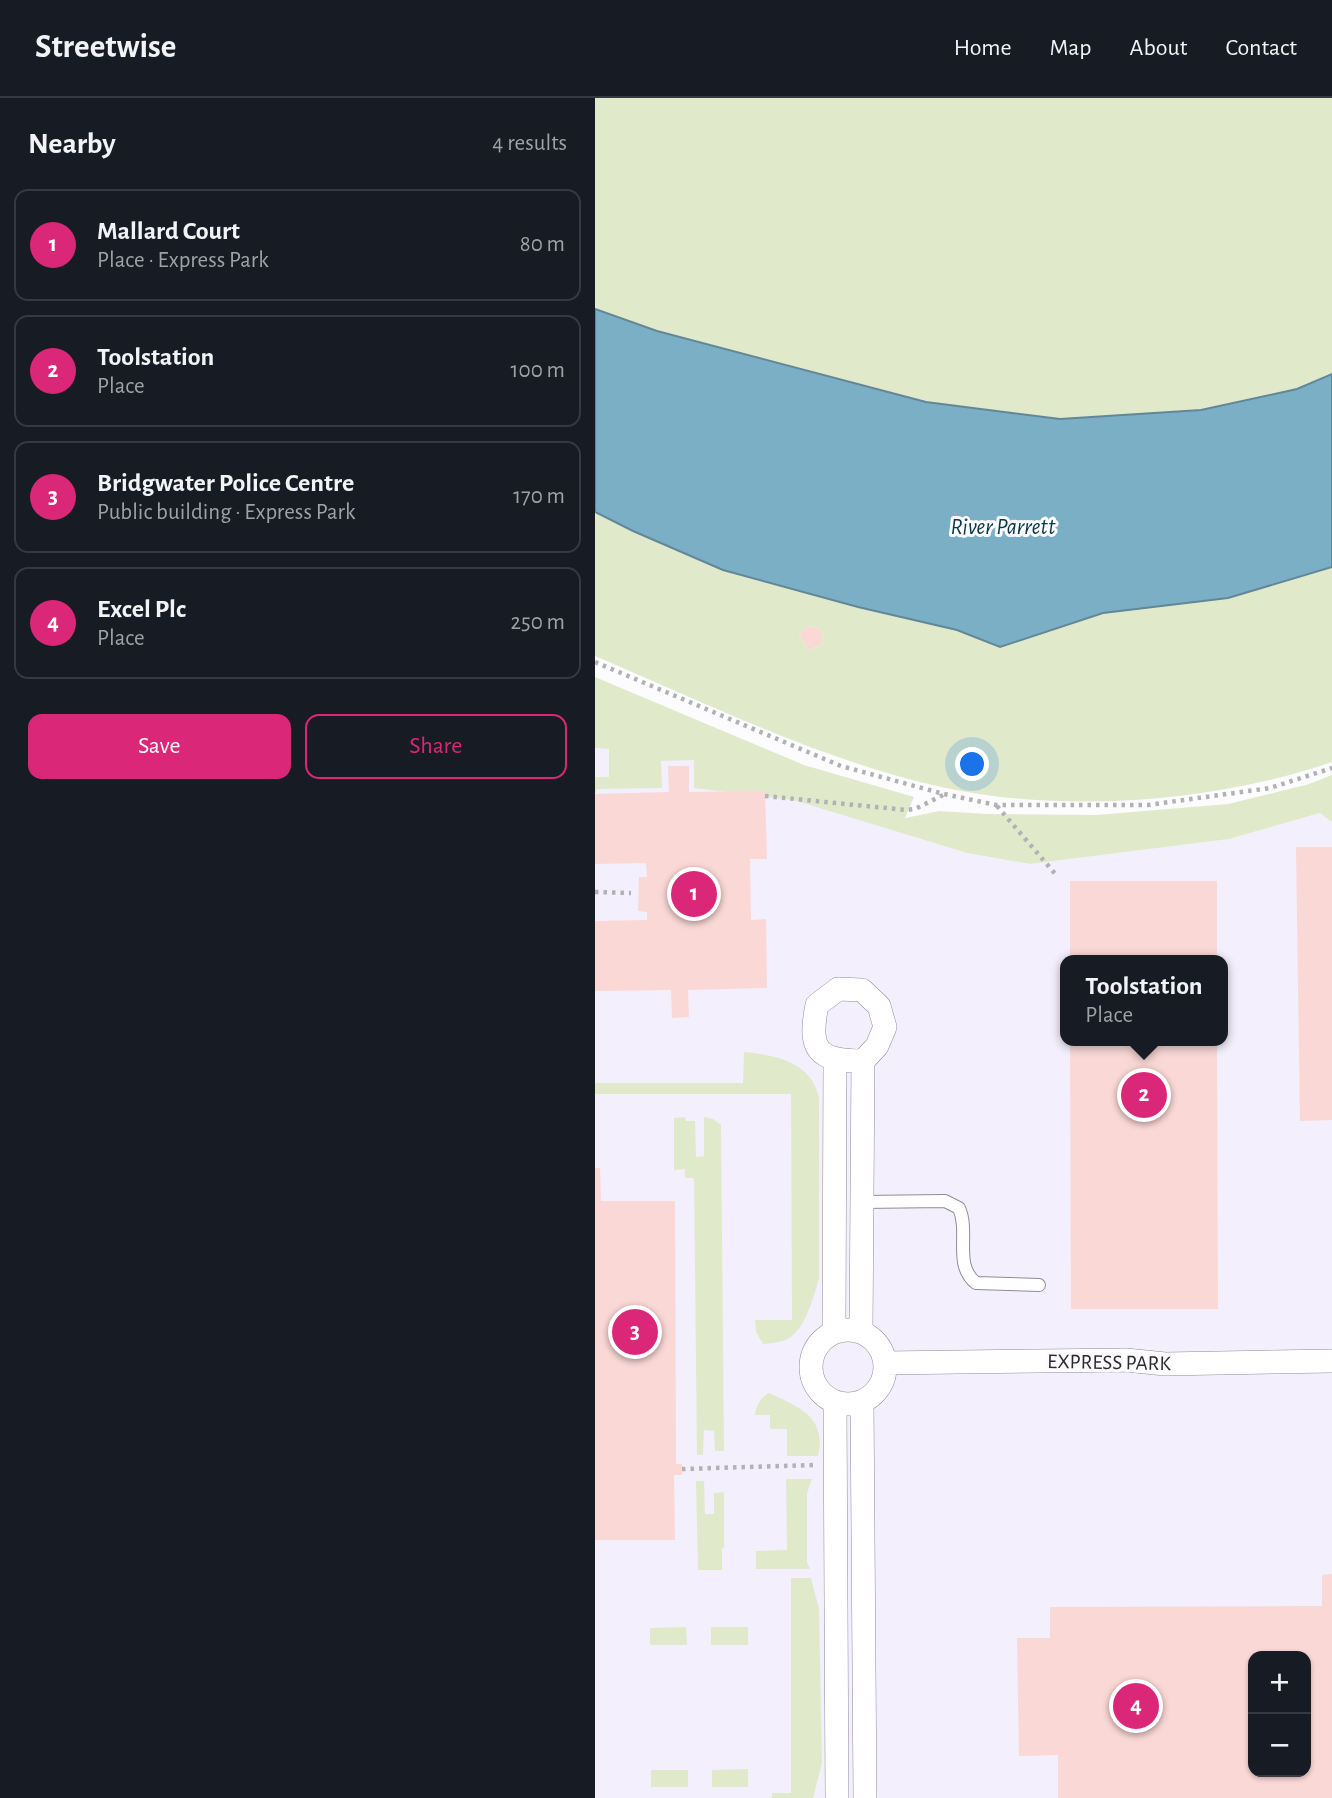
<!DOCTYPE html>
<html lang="en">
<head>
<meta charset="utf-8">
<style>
	body { margin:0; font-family:"Alegreya Sans",sans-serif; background:#20242c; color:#f1f3f6 }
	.controls { position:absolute; right:21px; bottom:21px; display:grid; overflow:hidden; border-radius:14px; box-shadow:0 2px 5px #0004 }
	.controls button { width:63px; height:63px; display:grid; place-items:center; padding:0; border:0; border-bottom:2px solid #363941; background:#171b24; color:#f1f3f6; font:35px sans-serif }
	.you { position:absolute; left:378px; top:667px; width:24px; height:24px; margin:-18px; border:5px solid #fff; border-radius:50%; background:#1a73e8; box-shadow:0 0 0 10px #1a73e833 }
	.badge { display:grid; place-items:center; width:46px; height:46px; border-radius:50%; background:#db2777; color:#fff; font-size:23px; font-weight:700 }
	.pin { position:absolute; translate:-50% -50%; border:4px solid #fff; box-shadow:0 2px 7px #0006 }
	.popup { position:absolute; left:465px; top:857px; width:168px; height:91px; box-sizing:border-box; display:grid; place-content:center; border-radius:14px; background:#171b24; filter:drop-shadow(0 2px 5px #0005); font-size:23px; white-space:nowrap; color:#9ea1a6 }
	.popup b { font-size:26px; color:#f1f3f6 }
	.popup::after { content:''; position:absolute; left:50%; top:100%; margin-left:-14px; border:14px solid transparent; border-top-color:#171b24 }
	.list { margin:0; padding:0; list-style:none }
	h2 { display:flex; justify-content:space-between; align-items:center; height:91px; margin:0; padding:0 28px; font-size:30px }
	h2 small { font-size:23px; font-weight:400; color:#9ea1a6 }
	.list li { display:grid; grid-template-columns:46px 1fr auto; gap:21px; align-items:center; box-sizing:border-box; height:112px; margin:0 14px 14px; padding:0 14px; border:2px solid #363941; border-radius:14px }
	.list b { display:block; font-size:26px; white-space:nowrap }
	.list p { margin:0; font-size:23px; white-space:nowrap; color:#9ea1a6 }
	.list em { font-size:23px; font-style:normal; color:#9ea1a6 }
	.actions { display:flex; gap:14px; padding:21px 28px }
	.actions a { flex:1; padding:16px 0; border:2px solid #db2777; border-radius:14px; text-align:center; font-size:24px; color:#db2777 }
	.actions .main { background:#db2777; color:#fff }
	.map { position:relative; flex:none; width:737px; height:1700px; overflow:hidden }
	header { display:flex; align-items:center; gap:42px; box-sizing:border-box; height:98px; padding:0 35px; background:#171b24; border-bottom:2px solid #363941 }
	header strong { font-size:33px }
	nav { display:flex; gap:38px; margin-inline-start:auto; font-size:24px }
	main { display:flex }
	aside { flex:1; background:#171b24 }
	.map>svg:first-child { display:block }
</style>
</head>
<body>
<header>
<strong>Streetwise</strong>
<nav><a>Home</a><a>Map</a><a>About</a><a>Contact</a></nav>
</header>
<main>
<aside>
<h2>Nearby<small>4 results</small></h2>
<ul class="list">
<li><span class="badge">1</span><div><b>Mallard Court</b><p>Place · Express Park</p></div><em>80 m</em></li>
<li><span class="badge">2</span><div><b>Toolstation</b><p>Place</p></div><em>100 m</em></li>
<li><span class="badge">3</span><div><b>Bridgwater Police Centre</b><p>Public building · Express Park</p></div><em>170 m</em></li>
<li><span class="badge">4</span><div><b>Excel Plc</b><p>Place</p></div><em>250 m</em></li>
</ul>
<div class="actions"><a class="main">Save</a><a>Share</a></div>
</aside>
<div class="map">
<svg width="737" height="1700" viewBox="0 0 737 1700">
	<rect width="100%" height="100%" fill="#fcfbfe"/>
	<!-- industrial -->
	<path fill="#f3effc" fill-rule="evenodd" d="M0,614l198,88 174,53 63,11 199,-25 91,-26 12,9v976h-737zM470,862h158v81h-158zM658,1558h53v116h-53z"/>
	<!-- green -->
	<path fill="#e0eacb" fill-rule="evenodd" d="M0,0h737v276l-35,15 -96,21 -141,9 -134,-17 -269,-71 -62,-22z
		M0,414l128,58 135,37 99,23 43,16 103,-33 125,-15 104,-31v195c-116,40 -271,52 -391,25 -117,-26 -236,-84 -346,-131zM214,528l9,2 5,8 -2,9 -12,5 -10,-15z
		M0,579l209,88 110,32 -9,21 34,-7 48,3 110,1 131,-11 81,-20 23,-9v47l-12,-9 -91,26 -199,25 -63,-11 -174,-53 -99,-12v-28l-33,1 1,27 -65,1 -2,5v-17h14v-28l-14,-1z
		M149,954c32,3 68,10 75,46v181c-6,18 -14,54 -34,61 -7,3 -15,3 -22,4l-7,-12 -1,-12h37l-1,-226h-196v-11h148z
		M90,1019l1,4h9l1,36 8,-1v-39l9,2 8,6 3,326h-9l-1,-20 -10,-1 -1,25h-6l-3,-277h-9v-9l-11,1v-52z
		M174,1295c30,14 58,24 49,63h-31v-27h-17v-14h-15c1,-9 6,-18 14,-22z
		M191,1381h26l-5,14v69l3,7h-54v-18l31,-1z
		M101,1383h8l1,33h9v-21l10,-1v56h-2v22h-24z
		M196,1480h20l8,31 3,154 -9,35h-41v-5h19z
		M91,1529l1,18h-37v-17z
		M116,1529h37v18h-37z
		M153,1671v18h-36v-17z
		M56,1672h37v17h-37z"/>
	<!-- water -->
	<path fill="#7bafc5" stroke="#638798" stroke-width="2" d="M0,211l62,22 269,71 134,17 141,-9 96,-21 35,-15v193l-104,31 -125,15 -103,34 -43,-17 -99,-23 -135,-37 -90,-39 -38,-19z"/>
	<!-- building -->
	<path fill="#fad8d6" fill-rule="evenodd" d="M213,528l10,2 5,8 -2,9 -12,5 -10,-15z
		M73,668h21v26l76,-1 2,68h-17l1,61 15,-1 1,69 -79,2 1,27 -17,1 -1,-28 -76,1v-70l52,-1v-8l-9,-1 1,-34h8l-1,-14 -51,1v-70l74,-2z
		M701,749h36v273l-32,1z
		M475,783h147v79h-147z
		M475,943h147l1,268h-147z
		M0,1070h5l1,33h74l1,263h6v11h-8l1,65h-80z
		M737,1476v224h-274v-43l-39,1 -2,-118h33v-31l272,-1v-31zM658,1558h53v116h-53z"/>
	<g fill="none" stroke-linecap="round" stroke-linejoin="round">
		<defs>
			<path id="lane" d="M267,1104l83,-1 14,7c11,25 -6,57 17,75l63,2"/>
			<path id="street" d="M243,891l24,1 17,16 6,21 -8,19 -14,15c-46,0 -55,-11 -46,-56z
				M216 1269a37 37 0 1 1 74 0a37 37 0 1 1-74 0Z
				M239,1234l1,-271
				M266,1234l2,-271
				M290,1265l241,-3 39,4 167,-3
				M240,1304l2,396
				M267,1304l3,396"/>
		</defs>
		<!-- lane casing -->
		<use href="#lane" stroke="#918b9a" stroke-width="14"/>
		<!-- street casing -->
		<use href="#street" stroke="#918b9a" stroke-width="24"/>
		<!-- path -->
		<path stroke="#b2b1b5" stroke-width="4.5" stroke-dasharray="3.5 5" stroke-linecap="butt" d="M0,564l246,104 103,28 52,11h152l122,-17 62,-20
			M170,698l141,14 9,-1 28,-14
			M402,708l60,70
			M0,794l36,1
			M87,1371l132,-4"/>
		<!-- lane -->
		<use href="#lane" stroke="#fff" stroke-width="12"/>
		<!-- street -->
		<use href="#street" stroke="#fff" stroke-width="23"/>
	</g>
	<g text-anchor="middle" stroke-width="6" stroke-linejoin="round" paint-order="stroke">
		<!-- street labels -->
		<g font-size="21" fill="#2c2a30" stroke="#fcfbfe">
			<text transform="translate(514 1264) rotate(1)" y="7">EXPRESS PARK</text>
		</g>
		<!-- water labels -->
		<g font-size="23" font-style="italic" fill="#093949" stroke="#fcfbfe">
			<text x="408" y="436">River Parrett</text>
		</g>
	</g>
</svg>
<div class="controls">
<button>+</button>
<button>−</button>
</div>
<div class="you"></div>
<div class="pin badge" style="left:99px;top:796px">1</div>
<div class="pin badge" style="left:549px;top:997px">2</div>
<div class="popup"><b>Toolstation</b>Place</div>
<div class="pin badge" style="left:40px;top:1234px">3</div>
<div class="pin badge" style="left:541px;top:1608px">4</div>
</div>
</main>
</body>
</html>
